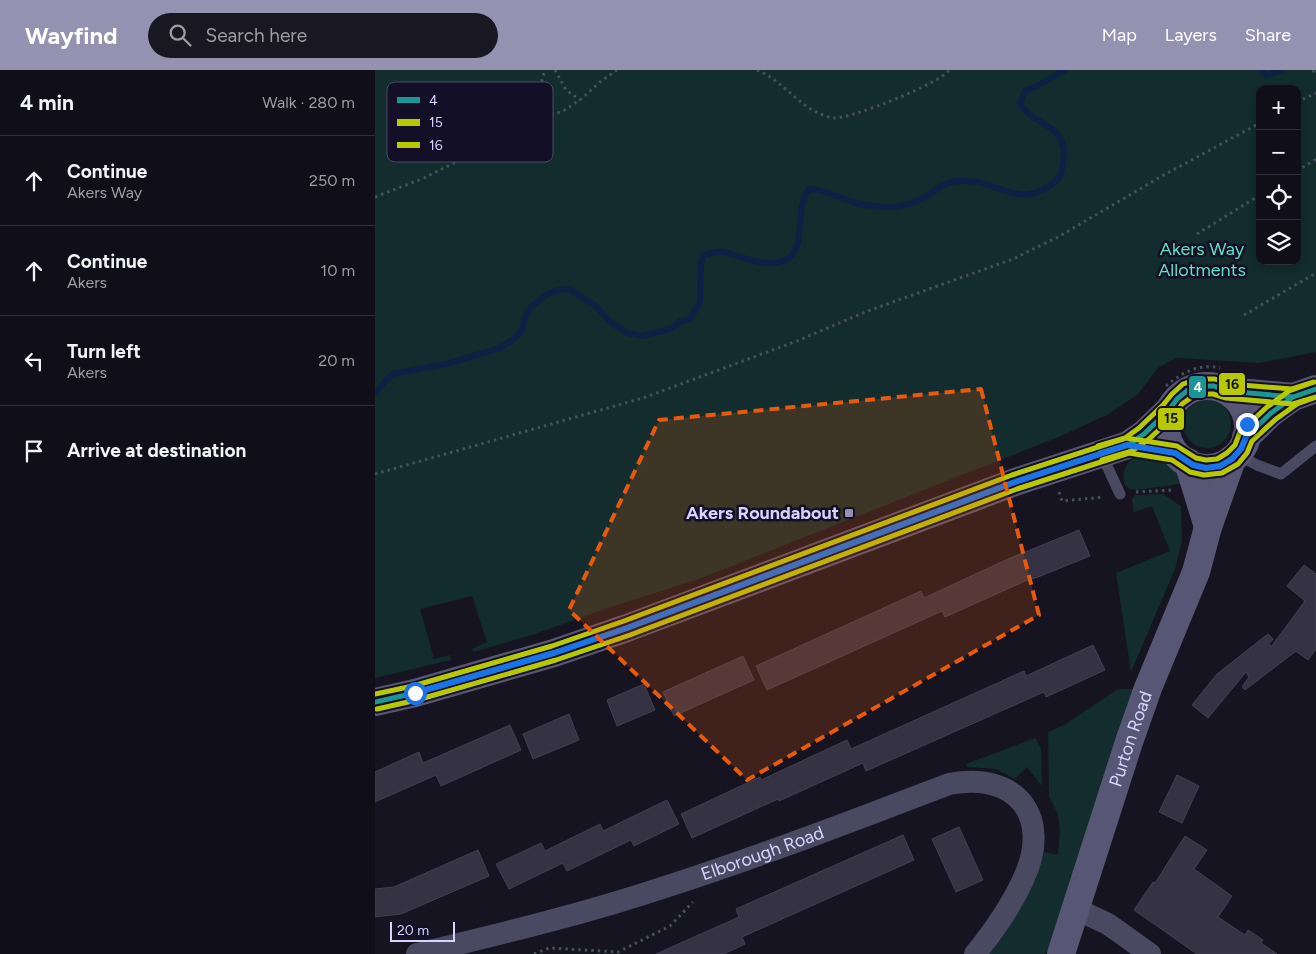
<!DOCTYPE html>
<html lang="en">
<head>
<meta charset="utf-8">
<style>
	body { margin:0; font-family:Figtree,sans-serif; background:#191822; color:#f1f3f6 }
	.controls { position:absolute; right:15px; top:15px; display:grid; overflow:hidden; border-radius:10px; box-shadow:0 2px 8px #0003 }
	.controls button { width:45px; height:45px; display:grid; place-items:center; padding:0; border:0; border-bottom:1px solid #302f38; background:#100f19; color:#f1f3f6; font:25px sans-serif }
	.scale { position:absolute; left:15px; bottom:12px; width:65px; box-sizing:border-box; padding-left:5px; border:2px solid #d9d4ff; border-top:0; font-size:14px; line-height:18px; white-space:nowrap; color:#d9d4ff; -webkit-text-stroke:4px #130f26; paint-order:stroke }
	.stop { position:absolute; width:15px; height:15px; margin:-11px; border:4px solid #1a73e8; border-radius:50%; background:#fff }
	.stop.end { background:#1a73e8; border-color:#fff; box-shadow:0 1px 5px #0008 }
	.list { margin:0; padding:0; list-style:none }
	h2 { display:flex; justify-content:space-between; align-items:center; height:65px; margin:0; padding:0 20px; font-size:21px }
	h2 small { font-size:16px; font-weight:400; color:#9c9ca2 }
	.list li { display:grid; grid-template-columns:32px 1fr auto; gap:15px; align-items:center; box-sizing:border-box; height:90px; padding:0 20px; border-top:1px solid #302f38 }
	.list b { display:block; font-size:19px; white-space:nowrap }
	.list p { margin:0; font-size:16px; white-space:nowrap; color:#9c9ca2 }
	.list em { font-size:16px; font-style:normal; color:#9c9ca2 }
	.icon { flex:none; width:28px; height:28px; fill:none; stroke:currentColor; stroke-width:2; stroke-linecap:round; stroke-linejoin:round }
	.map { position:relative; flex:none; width:941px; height:884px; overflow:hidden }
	header { display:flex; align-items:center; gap:30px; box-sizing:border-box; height:70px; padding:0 25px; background:#9591b1; color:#fff }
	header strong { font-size:24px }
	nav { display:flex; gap:28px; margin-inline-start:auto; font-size:18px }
	.search { width:350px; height:45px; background:#191822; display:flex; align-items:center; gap:12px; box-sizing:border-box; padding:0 18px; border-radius:28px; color:#9c9ca2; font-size:19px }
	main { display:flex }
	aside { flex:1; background:#100f19 }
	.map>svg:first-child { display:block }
</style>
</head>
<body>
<header>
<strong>Wayfind</strong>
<div class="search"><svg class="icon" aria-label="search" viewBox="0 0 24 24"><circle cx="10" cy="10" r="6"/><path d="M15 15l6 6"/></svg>Search here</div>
<nav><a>Map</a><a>Layers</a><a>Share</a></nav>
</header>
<main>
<aside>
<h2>4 min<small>Walk · 280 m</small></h2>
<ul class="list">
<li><svg class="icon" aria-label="ahead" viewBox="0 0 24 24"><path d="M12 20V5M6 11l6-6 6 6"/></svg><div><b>Continue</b><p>Akers Way</p></div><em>250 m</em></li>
<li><svg class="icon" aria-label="ahead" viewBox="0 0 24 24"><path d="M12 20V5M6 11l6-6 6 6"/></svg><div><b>Continue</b><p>Akers</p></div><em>10 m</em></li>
<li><svg class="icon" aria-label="left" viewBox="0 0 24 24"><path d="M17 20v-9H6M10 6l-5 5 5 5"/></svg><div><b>Turn left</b><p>Akers</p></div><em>20 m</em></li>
<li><svg class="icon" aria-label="arrive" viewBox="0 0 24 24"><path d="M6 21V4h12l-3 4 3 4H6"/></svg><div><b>Arrive at destination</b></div></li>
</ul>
</aside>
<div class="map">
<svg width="941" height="884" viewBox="0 0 941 884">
	<rect width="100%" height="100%" fill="#161421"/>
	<!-- green -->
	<path fill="#132c2d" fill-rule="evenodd" d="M0,0h941v282l-57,11 -82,-5 -19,10 -20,26 -31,21 -46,21 -365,144 -91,29 -70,25 -62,18 -1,-3 15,-7 -15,-46 -52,13 14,50 16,-4 1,5 -76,18zM885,19h37v172h-37z
		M808 354a24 24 0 1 1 48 0a24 24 0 1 1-48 0Z
		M775,388c25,4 24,3 37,25l-51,7c-4,-1 -9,-1 -11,-5 -4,-8 0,-23 8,-26 5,-1 12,-1 17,-1z
		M788,424l18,12 1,35 -7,28 -44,103 -15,-99 54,-22 -18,-45 -18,6 -2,-12 3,-5z
		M743,619h16c-30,85 -56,171 -84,257l-5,8h-58l53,-103 18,4 2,-24 -2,-16 -9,-19 -1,-64 16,-7z
		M660,668l6,10 1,38 -15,-19 -12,12 -19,-10 -29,-2 -1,-3z"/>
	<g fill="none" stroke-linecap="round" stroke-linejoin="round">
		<!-- stream -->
		<path stroke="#0d2144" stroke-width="6" d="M887,0l4,5 16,-5
			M0,323l17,-19 54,-10 54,-16 14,-9 8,-9 4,-15 6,-9 14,-11 11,-5 11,-1 12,7 16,10 13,15 18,12 15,3 28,-7 11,-8 9,-2 10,-17 1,-40 3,-7c22,-9 34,4 55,7 59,9 30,-47 50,-73 17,1 31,9 47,14 8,2 18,3 27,4 16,1 37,-5 50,-15 9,-6 15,-11 28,-11 41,-2 59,34 99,-4 2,-9 5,-19 4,-27 -2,-26 -32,-26 -44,-46l5,-13 14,-6 26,-15"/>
	</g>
	<!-- building -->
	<path fill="#343243" stroke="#433f54" d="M704,460l11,26 -57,23 -1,-1 -87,39 -3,-6 -175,79 -11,-24 165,-75 3,7 84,-39z
		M929,495l12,9v75l-8,11 -12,-9 -51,39 -3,-3 7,-10 -3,-5 -38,46 -16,-13 25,-31 51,-40 5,5 -4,5 2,3 34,-46 -18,-15z
		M718,575l12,25 -59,27 -2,-5 -178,79 -3,-8 -84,38 -1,-2 -86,39 -11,-24 79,-37 1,3 86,-40 4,9 173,-78 2,5z
		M368,586l11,24 -80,36 -11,-24z
		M269,614l11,26 -38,16 -10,-26z
		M194,644l10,26 -46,19 -10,-25z
		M135,655l11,25 -80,36 -5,-11 -61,27v-30l44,-20 4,11z
		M802,705l22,11 -17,37 -23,-11z
		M292,730l12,24 -45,22 -3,-6 -64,31 -4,-8 -54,26 -13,-25 45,-21 4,8 55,-27 3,7z
		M584,757l24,53 -27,12 -24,-53z
		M528,765l11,25 -172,77 3,7 -21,10h-68l83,-37 -3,-8z
		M810,766l22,14 -13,19 38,27 -14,21 27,18 3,-5 15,10 -2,3 16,11h-80l-63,-44 19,-28 2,1z
		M103,780l11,26 -88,38 -26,3v-28l19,-2z"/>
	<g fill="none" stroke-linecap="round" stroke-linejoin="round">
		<!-- path -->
		<path stroke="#44505f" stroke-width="3" stroke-dasharray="2.5 4" stroke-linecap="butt" d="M180,0l11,20 14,10
			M382,0c25,10 41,36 66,45 3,1 8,3 11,3 17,1 107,-35 115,-48
			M938,0l3,6
			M922,32l19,-9
			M142,57l20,-30 8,-27
			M922,101l19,-12
			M0,127l49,-19 46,-23 47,-28 46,-16 17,-11 21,-19 16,-11
			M822,164l63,-39
			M869,245l72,-42
			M791,316c15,-13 33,-23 54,-18
			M0,404l268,-76 154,-57 68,-29 148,-53 45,-22 104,-61 98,-53
			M684,422l3,9 41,-4
			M761,422l36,-2
			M159,884l15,-6 69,4 52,-26 23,-24"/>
		<!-- lane -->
		<path stroke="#4a4962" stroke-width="11" d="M726,383l19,41
			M861,384l21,11 24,9 35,-28"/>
		<!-- street -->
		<g stroke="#4a4962" stroke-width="22">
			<path d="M701,839l32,15 42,30"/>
			<path id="s1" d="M42,884c83,-20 167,-40 248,-67 96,-31 190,-67 284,-103 68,-13 104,33 74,96 -12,26 -30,52 -48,74"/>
		</g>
		<!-- secondary -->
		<g stroke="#575674" stroke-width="28">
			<circle cx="832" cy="357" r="41"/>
			<path d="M852,321l66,6"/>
			<path d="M871,367l25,-24 22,-16 23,-8"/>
			<path d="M813,392l20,65"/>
			<path d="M0,632l40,-9 139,-40 73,-25 388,-146 113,-37 16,-11 25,-24"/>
			<path id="s2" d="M686,884l68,-212 19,-54 48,-116 12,-45 24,-68"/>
		</g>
		<defs>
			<path id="bus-1" d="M725,383l28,-8 16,-11 25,-24 8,-11 11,-9 12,-4h14l13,5 66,6 23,-8
				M0,632l40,-9 139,-40 73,-25 388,-146 113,-37 47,8 18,12 13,3 14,-2 12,-7 9,-10 5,-12 25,-24 22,-16 23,-8"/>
			<path id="bus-2" d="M727,390l30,-9 17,-12 26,-24 7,-11 10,-7 9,-3h12l13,4 67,6 23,-7
				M2,639l40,-9 139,-40 74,-25 387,-146 112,-36 43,7 18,12 14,3 18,-2 16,-9 9,-11 5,-12 24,-22 21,-15 19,-7"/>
			<path id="bus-3" d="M723,376l27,-8 14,-10 24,-23 9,-11 11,-10 15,-5h17l14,5 63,5 22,-7
				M0,624l38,-8 139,-40 72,-25 388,-146 114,-37 51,8 19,12 10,2 11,-1 10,-6 8,-8 5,-13 27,-25 22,-16 25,-9"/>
		</defs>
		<!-- bus-1 casing -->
		<use href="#bus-1" stroke="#130f26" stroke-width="9"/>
		<!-- bus-2 casing -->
		<use href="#bus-2" stroke="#130f26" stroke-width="9"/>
		<!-- bus-3 casing -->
		<use href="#bus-3" stroke="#130f26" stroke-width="9"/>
		<!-- bus-1 -->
		<use href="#bus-1" stroke="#1c9694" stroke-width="5"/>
		<!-- bus-2 -->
		<use href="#bus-2" stroke="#b8c904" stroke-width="5"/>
		<!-- bus-3 -->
		<use href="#bus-3" stroke="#b8c904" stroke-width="5"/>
	</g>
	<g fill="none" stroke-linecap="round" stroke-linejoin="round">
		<!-- route -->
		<path stroke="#1a73e8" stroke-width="6" d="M40,623l139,-40 73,-25 388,-146 112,-37 48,8 18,12 13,3 14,-2 12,-7 9,-10 5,-12 1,-13"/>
	</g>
	<!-- marked area -->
	<path fill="#e8590c" fill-opacity="0.2" stroke="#e8590c" stroke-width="4" stroke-dasharray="10 6" stroke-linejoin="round" d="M606,319l58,226 -292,165 -178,-170 90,-190z"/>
	<!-- markers -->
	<rect fill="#9591b1" stroke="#130f26" stroke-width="2" x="469" y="438" width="10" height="10" rx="2.5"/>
	<g text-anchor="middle" stroke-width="5" stroke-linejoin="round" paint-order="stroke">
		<!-- park labels -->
		<g font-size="18" fill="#5fe0c0" stroke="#130f26">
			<text x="827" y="185">Akers Way<tspan x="827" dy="21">Allotments</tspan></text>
		</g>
		<!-- poi labels -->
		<g font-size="18" font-weight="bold" fill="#d9d4ff" stroke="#130f26" text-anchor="end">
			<text x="464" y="449">Akers Roundabout</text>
		</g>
		<!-- street labels -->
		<g font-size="18" fill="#d9d4ff" stroke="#130f26">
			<text dy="6" stroke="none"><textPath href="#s2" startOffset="226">Purton Road</textPath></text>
			<text dy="6" stroke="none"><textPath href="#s1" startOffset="360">Elborough Road</textPath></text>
		</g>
	</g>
	<!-- legend -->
	<rect x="12" y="12" width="166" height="80" rx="8" fill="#130f26" stroke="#4e4a67" stroke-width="1"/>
	<rect x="22" y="27" width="23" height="6" fill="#1c9694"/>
	<rect x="22" y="49" width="23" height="7" fill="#b8c904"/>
	<rect x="22" y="72" width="23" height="6" fill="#b8c904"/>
	<g font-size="14" fill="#d9d4ff">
		<text x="54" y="35">4</text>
		<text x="54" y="57">15</text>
		<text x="54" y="80">16</text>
	</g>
	<g stroke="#130f26" stroke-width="2">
		<rect x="843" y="302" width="28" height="24" rx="5" fill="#b8c904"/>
		<rect x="813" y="305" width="19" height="24" rx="5" fill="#1c9694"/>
		<rect x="782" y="337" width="28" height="24" rx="5" fill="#b8c904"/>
	</g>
	<g font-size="14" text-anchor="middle" font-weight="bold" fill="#fff">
		<text x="823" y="322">4</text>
	</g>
	<g font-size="14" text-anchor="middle" font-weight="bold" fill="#111">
		<text x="857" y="319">16</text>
		<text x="796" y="353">15</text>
	</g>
</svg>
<div class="controls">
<button>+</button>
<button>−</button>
<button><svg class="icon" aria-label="locate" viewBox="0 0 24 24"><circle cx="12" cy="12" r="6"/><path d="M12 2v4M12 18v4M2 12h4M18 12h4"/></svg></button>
<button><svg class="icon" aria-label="layers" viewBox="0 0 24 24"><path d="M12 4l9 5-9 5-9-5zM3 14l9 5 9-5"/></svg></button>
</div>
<div class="scale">20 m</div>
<div class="stop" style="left:40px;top:623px"></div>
<div class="stop end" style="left:872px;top:354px"></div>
</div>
</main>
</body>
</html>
